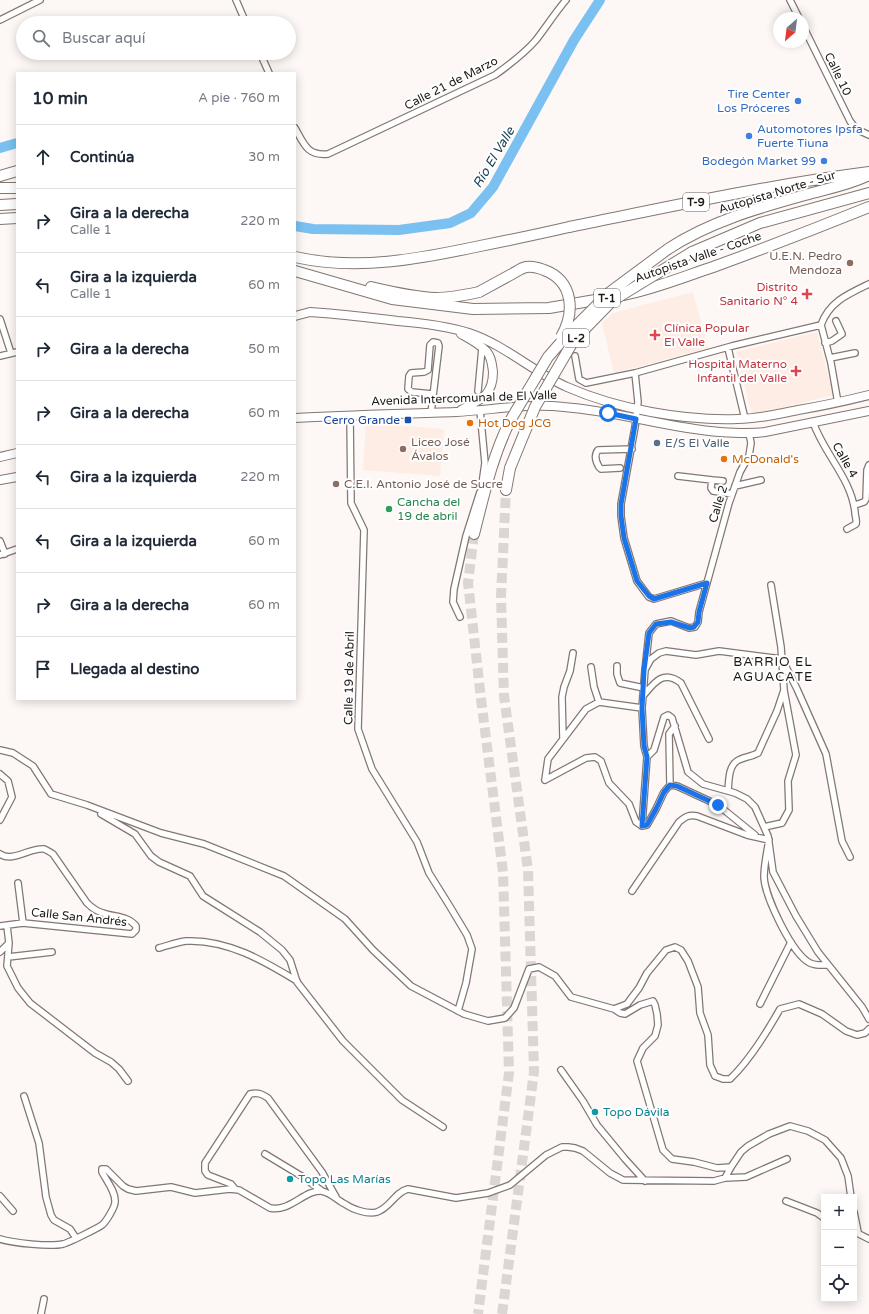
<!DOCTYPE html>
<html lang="es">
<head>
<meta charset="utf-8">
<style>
	body { margin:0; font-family:"Varela Round",sans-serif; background:#f2f2f3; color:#1f2937 }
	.controls { position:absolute; right:12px; bottom:12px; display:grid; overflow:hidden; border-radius:0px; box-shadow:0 2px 10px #0003 }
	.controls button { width:36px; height:36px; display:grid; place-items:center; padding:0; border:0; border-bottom:1px solid #e0e1e3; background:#fff; color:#1f2937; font:20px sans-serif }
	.compass { position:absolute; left:773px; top:12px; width:36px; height:36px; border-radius:50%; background:#fff; box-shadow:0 2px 10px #0003; rotate:208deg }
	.stop { position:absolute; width:12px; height:12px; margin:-9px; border:3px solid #1a73e8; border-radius:50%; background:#fff }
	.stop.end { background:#1a73e8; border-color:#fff; box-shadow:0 1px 4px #0008 }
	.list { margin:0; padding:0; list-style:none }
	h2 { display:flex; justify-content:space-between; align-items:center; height:52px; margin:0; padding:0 16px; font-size:17px }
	h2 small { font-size:13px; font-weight:400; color:#747a83 }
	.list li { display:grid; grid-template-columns:26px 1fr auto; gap:12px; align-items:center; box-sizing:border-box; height:64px; padding:0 16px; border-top:1px solid #e0e1e3 }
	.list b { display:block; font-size:15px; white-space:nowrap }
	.list p { margin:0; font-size:13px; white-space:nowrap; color:#747a83 }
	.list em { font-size:13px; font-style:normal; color:#747a83 }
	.icon { flex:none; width:22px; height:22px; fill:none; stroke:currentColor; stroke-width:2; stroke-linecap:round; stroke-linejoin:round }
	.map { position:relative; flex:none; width:869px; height:1314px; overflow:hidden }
	.search { position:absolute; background:#fff; box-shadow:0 2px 10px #0003; left:16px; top:16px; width:280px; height:44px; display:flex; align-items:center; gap:10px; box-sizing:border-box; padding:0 14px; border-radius:22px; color:#747a83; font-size:15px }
	.panel { position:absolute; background:#fff; box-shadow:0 2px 10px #0003; left:16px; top:72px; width:280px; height:628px; border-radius:0px }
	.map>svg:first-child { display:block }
</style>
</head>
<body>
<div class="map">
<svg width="869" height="1314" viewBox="0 0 869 1314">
	<rect width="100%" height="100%" fill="#fdf7f5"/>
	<!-- built -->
	<path fill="#feede4" d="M693,292l15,56 -94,25 -12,-50 11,-10z
		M817,332l16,63 -81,20 -16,-63z
		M366,423l78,6 -4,47 -77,-6z"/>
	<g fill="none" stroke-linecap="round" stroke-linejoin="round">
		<!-- river -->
		<path stroke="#7ac1f1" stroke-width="10" d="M0,148l17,-5
			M295,226l18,3 86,1 51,-7 21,-10 22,-26 81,-147 26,-40"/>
		<!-- motorway-tunnel -->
		<path stroke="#dbd6d4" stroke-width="10" stroke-dasharray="10 5" stroke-linecap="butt" d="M474,534l-6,49 13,116 22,173 6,201 -31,241
			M502,1314l32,-242 -6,-202 -24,-174 -3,-99 5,-107"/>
		<defs>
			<path id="minor" d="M236,0l10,23
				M790,0l9,18
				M0,20l40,-20
				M803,26l47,95 6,8 13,6
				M260,53l9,20
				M295,128c9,16 12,28 33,26l167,-79c14,-10 29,-21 41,-35 10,-13 19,-27 30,-40
				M0,319l11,34
				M821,325l10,38 7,40
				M821,325c8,-23 27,-31 48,-41
				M825,343l7,-2 10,-7 -6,-13
				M728,348l17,71
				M0,356l17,-4
				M575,356l4,23 7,4 49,-10 97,-27 89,-21
				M830,358l25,-5
				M635,373l3,29 -3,25 -14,77v12l3,22 13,43 12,16 5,2 53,-16
				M478,391l4,-43
				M480,410l5,53 -3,21
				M431,413l8,-67 -1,-3 -5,-1 -3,3 -2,25 -4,2 -13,1 -2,3 -1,13 4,3 20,2
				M350,415l1,88 13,27 -6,199 14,40 45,73 12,31 20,32 18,30 5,14 -6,34 -8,28
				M813,422c11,32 38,56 42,90 0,5 2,7 1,12l-9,5
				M749,433l2,10 -2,13 -9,16 -11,31 -30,109 -1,10 -3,5 -6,1 -18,-7 -15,3 -7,9 -4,37 -3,38 2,38 3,11 7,-7 10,-33 4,-2 4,3 16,54 15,12 32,9 12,6 8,8 13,29 5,36 23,44 22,36 44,55 7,12
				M620,468l-19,1 -2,-2c-3,-5 -5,-12 -1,-17l34,-1
				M678,476l34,4 -1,8 2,3 19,3
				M712,480l11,1
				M735,486l26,-6
				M855,505l9,-3 2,-3 1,-29 2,-5
				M0,541l5,13
				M0,555l17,-6
				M460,617l-7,-15 1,-13 12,-53 14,-44
				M617,666v8l3,9 24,5
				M591,667l3,20 5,15
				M646,668l5,-9 8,-6 7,-2 30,4 23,-4 63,8 15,30 29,65 16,87 8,16
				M643,696c11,-13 20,-27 38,-13l28,56
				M563,739l-1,-42 2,-10 6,-16 3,-18
				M0,750l13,3 20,13 18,28 36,11 74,28 43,11 80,32 61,43 28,31 38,36 53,28 24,7 17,-3 9,-10 15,-39 10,-2 16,9 16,21 43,12 13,-5 12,-16 8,-15 19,-23 9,-3 6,3 7,11 10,26 2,26 8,22 2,30 5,11 8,3h7c19,-18 37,-47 50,-70l19,-5 23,10 24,17 11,4 8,-2 4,-4
				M0,774l8,7 4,16 -12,23
				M545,780l41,-22 9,-1 6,4 8,22 20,21 7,18 6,4 5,-1 9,-16 8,-17 6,-7 7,1 41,19 37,30
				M545,780l3,-21 38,-50 13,-7 43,6
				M670,785l-1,-51 6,-8
				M728,791c1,-9 0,-24 9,-30 6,-4 14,-4 21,-8l19,-42 7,-21 -3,-43 -10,-62
				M101,814l34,20 16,22 8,6 31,14 13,20 57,36 22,18 8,10 7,22 46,59 59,59 41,27
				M642,826l5,-69
				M764,827l18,-4 7,-13 -1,-29 8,-26 -12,-65
				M0,854c12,9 31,-7 44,-5 3,1 6,3 9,5l34,49c5,5 9,8 16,10 12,4 25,3 33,13v4l-4,4 -109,-11 -23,3
				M18,883l5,40
				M632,891l47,-69c6,-5 10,-8 18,-6l50,19 22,5c-2,12 -5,25 -5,37 1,20 28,77 46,86 6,3 12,2 18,2
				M9,943l-2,23 11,22 12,15 65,50 16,9 8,7 9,12
				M159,948c8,-2 18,-6 27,-7 41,-2 78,20 111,40
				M0,952l9,-9 -2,-17
				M8,957l44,-5
				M760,1004l31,-62
				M614,1009l6,4 5,1 15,-9 13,-4 2,4 2,9 1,11 -3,11 -12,12 -6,13 26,89 9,9 22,3 23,6 14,-1
				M561,1070l22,31 14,24 28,34 20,22
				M24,1096l15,47 7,54 5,18 3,5 16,9 6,9
				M265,1154l38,23 19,14
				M725,1178l21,-1 41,-18
				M235,1189l-4,-5 -23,-9 -3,-4v-8l45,-69c8,-2 12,0 18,4l54,74 14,25
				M0,1196l13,15
				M786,1201l31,12 7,5
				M854,1212l4,20
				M855,1232l14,7
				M0,1239c13,4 50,8 63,5 5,-1 35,-16 39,-19 4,-3 13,-18 13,-23 1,-10 -9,-22 -13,-30v-3h4l17,17 5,3 8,2 35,-4 24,6 35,-4 9,1 31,18c21,4 34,-18 51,-17 9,1 16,9 24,13 7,5 23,11 32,8 13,-4 18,-20 31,-23l48,9 32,-5 22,-8 36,-30 16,-8h6l7,1 8,3 27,22 13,7 91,1 11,-3 6,-11 10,-15 7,-6 21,-12 21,-8 18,5 17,9 16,18 7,18 3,21
				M41,1314l3,-15"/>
			<path id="secondary" d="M295,316l15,-4 13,1c25,2 50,5 75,8 24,2 48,5 71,12 36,12 64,39 98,54 50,22 117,34 171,32 21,0 40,-5 60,-9 24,-4 47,-9 71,-15
				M461,334c9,5 19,10 26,18 5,6 5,13 6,20 0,24 -13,28 -32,38
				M295,418c54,-3 107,-4 161,-6 36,-2 72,-9 108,-5 53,4 103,21 156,25 15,1 30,2 45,0l104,-21
				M0,457l17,-4
				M0,480l17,-3"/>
			<path id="motorway" d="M0,176l17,-5
				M0,188h17
				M0,205l17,-1
				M0,219l17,-1
				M668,249c41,-27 90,-41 137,-54 21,-6 44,-10 64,-20
				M692,252l68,-29 109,-30
				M295,257c62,14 124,2 185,-11 30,-6 59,-12 89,-19 99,-20 199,-42 300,-55
				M295,271l97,28 81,10 76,-1 58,-10
				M371,287c21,5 43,10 65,11 15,0 29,-3 43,-6
				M623,295c31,-6 60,-18 90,-28 52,-19 104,-39 156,-60
				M506,490l4,-22
				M474,534c10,-39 18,-77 36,-113"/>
		</defs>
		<!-- minor casing -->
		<use href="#minor" stroke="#837771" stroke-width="8"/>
		<!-- secondary casing -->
		<use href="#secondary" stroke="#837771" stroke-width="10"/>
		<!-- motorway casing -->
		<use href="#motorway" stroke="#837771" stroke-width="12"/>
		<!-- minor -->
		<use href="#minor" stroke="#fff" stroke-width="5.5"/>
		<!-- secondary -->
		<use href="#secondary" stroke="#fff" stroke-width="8"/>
		<!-- motorway -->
		<use href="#motorway" stroke="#fff" stroke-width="10"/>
		<defs>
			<path id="motorway-bridge" d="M479,292c11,-6 22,-12 33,-18 4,-2 9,-6 14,-7 6,-1 13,1 18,3 30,11 31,43 17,67
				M510,421l38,-64 21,-24 41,-41 58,-43
				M510,468l25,-61 39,-67 38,-39 80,-49"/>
		</defs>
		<!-- motorway-bridge casing -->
		<use href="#motorway-bridge" stroke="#837771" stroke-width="12" stroke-linecap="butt"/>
		<!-- motorway-bridge -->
		<use href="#motorway-bridge" stroke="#fff" stroke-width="10"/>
	</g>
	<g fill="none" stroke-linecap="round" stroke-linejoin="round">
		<!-- route -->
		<path stroke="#1a73e8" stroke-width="5" d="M608,413l28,6 -15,85v12l3,22 13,43 12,15 5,3 53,-16 -8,29 -1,10 -4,5 -4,1 -19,-6 -15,2 -7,9 -5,37 -2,38 2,38 3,11 -5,69 5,-1 9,-16 8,-17 6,-7 7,1 41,19"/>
	</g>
	<!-- markers -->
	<g fill="#3f7fe0" stroke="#fff" stroke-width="1.5">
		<circle cx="798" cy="101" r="4"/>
		<circle cx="749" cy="136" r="4"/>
		<circle cx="824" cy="161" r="4"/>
	</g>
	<g fill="#8d6e63" stroke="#fff" stroke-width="1.5">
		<circle cx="850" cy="263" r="4"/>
		<circle cx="403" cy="449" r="4"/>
		<circle cx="336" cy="484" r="4"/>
	</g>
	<g fill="#e0444e" stroke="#fff" stroke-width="1.5">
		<path d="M805 288h4v4h4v4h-4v4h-4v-4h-4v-4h4z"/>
		<path d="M653 329h4v4h4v4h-4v4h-4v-4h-4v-4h4z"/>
		<path d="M794 365h4v4h4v4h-4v4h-4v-4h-4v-4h4z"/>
	</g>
	<rect fill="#1a4fb4" stroke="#fff" stroke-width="1.5" x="404" y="416" width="8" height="8" rx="2"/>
	<g fill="#e8710a" stroke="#fff" stroke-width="1.5">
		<circle cx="470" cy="423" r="4"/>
		<circle cx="724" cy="459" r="4"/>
	</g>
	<circle fill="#5c6f8a" stroke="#fff" stroke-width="1.5" cx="657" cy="443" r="4"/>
	<circle fill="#2e9e5b" stroke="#fff" stroke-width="1.5" cx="389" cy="509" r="4"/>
	<g fill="#0f9aa8" stroke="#fff" stroke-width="1.5">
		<circle cx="595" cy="1112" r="4"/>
		<circle cx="290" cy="1179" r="4"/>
	</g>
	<g text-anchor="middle" stroke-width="4" stroke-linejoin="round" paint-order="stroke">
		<!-- shield labels -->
		<g fill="#fff" stroke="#615e5c" stroke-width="1">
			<rect x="683" y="193" width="26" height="18" rx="3"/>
			<rect x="594" y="289" width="26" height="18" rx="3"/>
			<rect x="563" y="329" width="26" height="18" rx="3"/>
		</g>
		<g font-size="11" font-weight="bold" fill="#1d1916">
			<text x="696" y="206">T-9</text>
			<text x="607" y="302">T-1</text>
			<text x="576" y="342">L-2</text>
		</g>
		<!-- street labels -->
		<g font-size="12" fill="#1d1916" stroke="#fff">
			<text transform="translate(838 74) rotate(64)" y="4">Calle 10</text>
			<text transform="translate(451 83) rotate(-27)" y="4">Calle 21 de Marzo</text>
			<text transform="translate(777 192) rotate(-17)" y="4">Autopista Norte - Sur</text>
			<text transform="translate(698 257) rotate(-19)" y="4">Autopista Valle - Coche</text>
			<text transform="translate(464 398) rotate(-2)" y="4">Avenida Intercomunal de El Valle</text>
			<text transform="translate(845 460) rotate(60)" y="4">Calle 4</text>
			<text transform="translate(718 504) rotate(-73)" y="4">Calle 2</text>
			<text transform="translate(349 678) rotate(-89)" y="4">Calle 19 de Abril</text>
			<text transform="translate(79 917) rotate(6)" y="4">Calle San Andrés</text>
		</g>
		<!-- shop labels -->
		<g font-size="12" fill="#366cbe" stroke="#fff" text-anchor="end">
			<text x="790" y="98">Tire Center<tspan x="790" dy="14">Los Próceres</tspan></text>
			<text x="757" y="133" text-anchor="start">Automotores Ipsfa<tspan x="757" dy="14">Fuerte Tiuna</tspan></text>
			<text x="816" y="165">Bodegón Market 99</text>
		</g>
		<!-- education labels -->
		<g font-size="12" fill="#785e54" stroke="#fff" text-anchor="start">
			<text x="842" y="260" text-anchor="end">U.E.N. Pedro<tspan x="842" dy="14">Mendoza</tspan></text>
			<text x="411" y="446">Liceo José<tspan x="411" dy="14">Ávalos</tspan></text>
			<text x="344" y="488">C.E.I. Antonio José de Sucre</text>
		</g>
		<!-- health labels -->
		<g font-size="12" fill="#be3a42" stroke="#fff" text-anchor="end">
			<text x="798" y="291">Distrito<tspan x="798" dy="14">Sanitario N° 4</tspan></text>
			<text x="664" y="332" text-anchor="start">Clínica Popular<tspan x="664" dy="14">El Valle</tspan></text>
			<text x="787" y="368">Hospital Materno<tspan x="787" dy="14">Infantil del Valle</tspan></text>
		</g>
		<!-- transit labels -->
		<g font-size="12" fill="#164399" stroke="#fff" text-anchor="end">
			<text x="400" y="424">Cerro Grande</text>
		</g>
		<!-- food labels -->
		<g font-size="12" fill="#c56008" stroke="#fff" text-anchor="start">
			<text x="478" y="427">Hot Dog JCG</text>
			<text x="732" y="463">McDonald's</text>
		</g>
		<!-- service labels -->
		<g font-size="12" fill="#4e5e75" stroke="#fff" text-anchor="start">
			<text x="665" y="447">E/S El Valle</text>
		</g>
		<!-- leisure labels -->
		<g font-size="12" fill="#27864d" stroke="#fff" text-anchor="start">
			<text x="397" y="506">Cancha del<tspan x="397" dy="14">19 de abril</tspan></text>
		</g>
		<!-- culture labels -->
		<g font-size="12" fill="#0d838f" stroke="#fff" text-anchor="start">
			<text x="603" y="1116">Topo Dávila</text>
			<text x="298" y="1183">Topo Las Marías</text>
		</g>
		<!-- water labels -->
		<g font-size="13" font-style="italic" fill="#133b54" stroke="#fff">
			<text transform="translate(493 157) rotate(-59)" y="5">Río El Valle</text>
		</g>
		<!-- neighbourhood labels -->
		<g font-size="13" letter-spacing="1" fill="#1d1916" stroke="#fff">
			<text x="773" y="666">BARRIO EL<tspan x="773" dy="15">AGUACATE</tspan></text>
		</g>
	</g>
</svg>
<div class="controls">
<button>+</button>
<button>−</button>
<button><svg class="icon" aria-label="locate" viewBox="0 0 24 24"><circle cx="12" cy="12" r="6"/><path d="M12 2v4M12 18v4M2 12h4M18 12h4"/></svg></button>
</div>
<svg class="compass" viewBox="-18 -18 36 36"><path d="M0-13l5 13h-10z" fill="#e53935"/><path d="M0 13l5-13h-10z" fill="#747a83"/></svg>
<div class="stop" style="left:608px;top:413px"></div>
<div class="stop end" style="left:718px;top:805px"></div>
<div class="search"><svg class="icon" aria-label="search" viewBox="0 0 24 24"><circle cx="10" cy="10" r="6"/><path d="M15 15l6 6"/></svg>Buscar aquí</div>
<section class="panel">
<h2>10 min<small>A pie · 760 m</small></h2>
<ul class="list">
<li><svg class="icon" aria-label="ahead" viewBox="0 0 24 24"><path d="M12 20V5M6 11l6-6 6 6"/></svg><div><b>Continúa</b></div><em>30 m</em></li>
<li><svg class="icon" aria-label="right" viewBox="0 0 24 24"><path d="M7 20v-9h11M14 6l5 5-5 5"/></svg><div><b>Gira a la derecha</b><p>Calle 1</p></div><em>220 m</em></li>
<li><svg class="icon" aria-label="left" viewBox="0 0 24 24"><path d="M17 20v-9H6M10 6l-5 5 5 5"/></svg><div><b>Gira a la izquierda</b><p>Calle 1</p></div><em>60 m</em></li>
<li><svg class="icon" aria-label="right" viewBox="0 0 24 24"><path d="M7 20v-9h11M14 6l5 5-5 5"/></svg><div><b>Gira a la derecha</b></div><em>50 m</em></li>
<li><svg class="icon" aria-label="right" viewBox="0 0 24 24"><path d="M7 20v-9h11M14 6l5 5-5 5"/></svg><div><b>Gira a la derecha</b></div><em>60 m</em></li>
<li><svg class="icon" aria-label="left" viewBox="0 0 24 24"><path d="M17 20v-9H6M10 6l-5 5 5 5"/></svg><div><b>Gira a la izquierda</b></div><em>220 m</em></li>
<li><svg class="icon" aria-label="left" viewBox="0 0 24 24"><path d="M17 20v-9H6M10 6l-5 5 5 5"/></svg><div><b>Gira a la izquierda</b></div><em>60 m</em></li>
<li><svg class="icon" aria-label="right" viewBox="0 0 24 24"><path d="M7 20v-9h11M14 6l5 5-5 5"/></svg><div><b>Gira a la derecha</b></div><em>60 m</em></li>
<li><svg class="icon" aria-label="arrive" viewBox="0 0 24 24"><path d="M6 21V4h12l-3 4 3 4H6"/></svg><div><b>Llegada al destino</b></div></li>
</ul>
</section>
</div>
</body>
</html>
